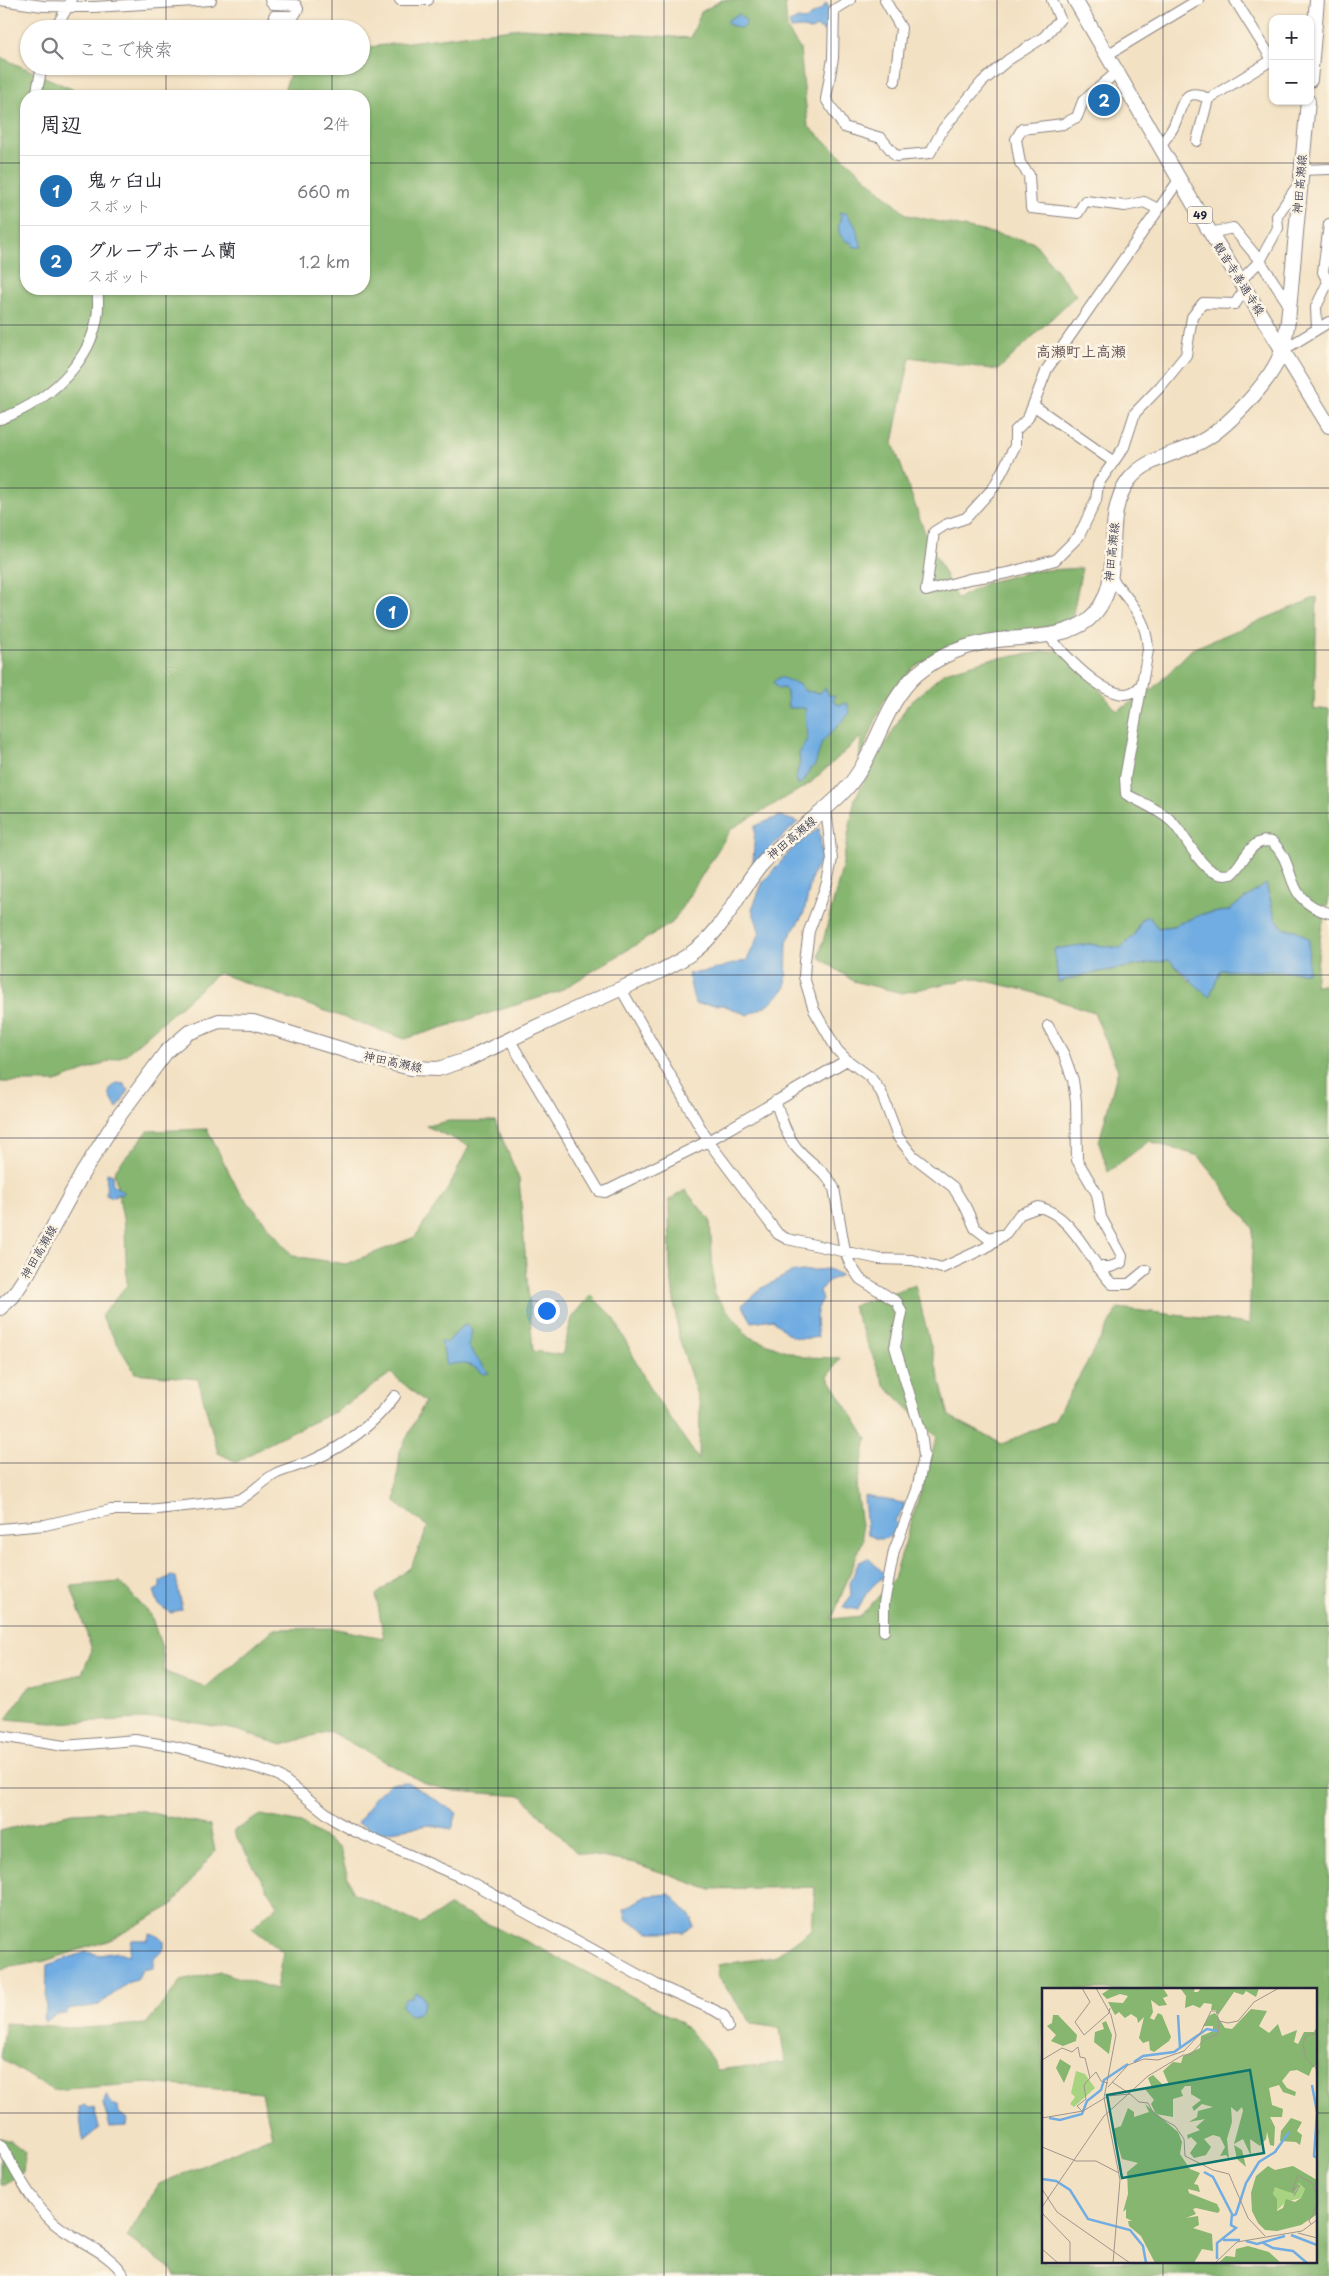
<!DOCTYPE html>
<html lang="ja">
<head>
<meta charset="utf-8">
<style>
	body { margin:0; font-family:"Playpen Sans","Klee One",sans-serif; background:#f2f2f3; color:#2b2b33 }
	.controls { position:absolute; right:15px; top:15px; display:grid; overflow:hidden; border-radius:10px; box-shadow:0 1px 4px #0004 }
	.controls button { width:45px; height:45px; display:grid; place-items:center; padding:0; border:0; border-bottom:1px solid #e1e1e2; background:#fff; color:#2b2b33; font:25px sans-serif }
	.you { position:absolute; left:546px; top:1310px; width:18px; height:18px; margin:-12px; border:4px solid #fff; border-radius:50%; background:#1a73e8; box-shadow:0 0 0 8px #1a73e833 }
	.badge { display:grid; place-items:center; width:32px; height:32px; border-radius:50%; background:#1f6fb2; color:#fff; font-size:16px; font-weight:700 }
	.pin { position:absolute; translate:-50% -50%; border:2px solid #fff; box-shadow:0 1px 5px #0006 }
	.list { margin:0; padding:0; list-style:none }
	h2 { display:flex; justify-content:space-between; align-items:center; height:65px; margin:0; padding:0 20px; font-size:21px }
	h2 small { font-size:16px; font-weight:400; color:#7c7c81 }
	.list li { display:grid; grid-template-columns:32px 1fr auto; gap:15px; align-items:center; box-sizing:border-box; height:70px; padding:0 20px; border-top:1px solid #e1e1e2 }
	.list b { display:block; font-size:19px; white-space:nowrap }
	.list p { margin:0; font-size:16px; white-space:nowrap; color:#7c7c81 }
	.list em { font-size:16px; font-style:normal; color:#7c7c81 }
	.icon { flex:none; width:28px; height:28px; fill:none; stroke:currentColor; stroke-width:2; stroke-linecap:round; stroke-linejoin:round }
	.map { position:relative; flex:none; width:1329px; height:2276px; overflow:hidden }
	.search { position:absolute; background:#fff; box-shadow:0 1px 4px #0004; left:20px; top:20px; width:350px; height:55px; display:flex; align-items:center; gap:12px; box-sizing:border-box; padding:0 18px; border-radius:28px; color:#7c7c81; font-size:19px }
	.panel { position:absolute; background:#fff; box-shadow:0 1px 4px #0004; left:20px; top:90px; width:350px; height:205px; border-radius:20px }
	.map>svg:first-child { display:block }
</style>
</head>
<body>
<div class="map">
<svg width="1329" height="2276" viewBox="0 0 1329 2276">
	<rect width="100%" height="100%" fill="#fcf5e5"/>
	<filter id="ink" filterUnits="userSpaceOnUse"><feTurbulence type="fractalNoise" baseFrequency=".02" numOctaves="2"/><feDisplacementMap in="SourceGraphic" scale="10" xChannelSelector="R" yChannelSelector="G"/><feConvolveMatrix kernelMatrix="1 2 1 2 8 2 1 2 1" color-interpolation-filters="sRGB"/></filter>
	<filter id="wash" filterUnits="userSpaceOnUse"><feTurbulence type="fractalNoise" baseFrequency=".0096" numOctaves="4" result="noise"/><feDisplacementMap in="SourceGraphic" scale="20" xChannelSelector="R" yChannelSelector="G"/><feGaussianBlur stdDeviation="1.12" result="paint"/><feColorMatrix in="noise" values="0 0 0 0 0 0 0 0 0 0 0 0 0 0 0 0 0 1.4 0 .05"/><feComposite in="paint" operator="in"/></filter>
	<g filter="url(#wash)">
		<rect width="100%" height="100%" fill="#f3e1c3"/>
		<!-- forest -->
		<path fill="#86b66f" stroke="#546c55" fill-rule="evenodd" d="M722,0h63l2,29 13,20 8,77 99,89 127,27 42,53 -78,75 -88,-13 -17,86 33,93 31,63 29,-16 45,-12 51,-3 -11,55 -66,10 -58,13 -33,21 -30,33 -25,61 2,-24 -52,47 -78,45 -59,94 -114,69 -153,47 -187,-66 -93,82 -69,27h-56v-1025l83,37 1,2h-58v193h162l7,5 21,-5h148v-193h-82l11,-30h68v-18l159,-20 171,10 10,-26z
			M1317,597l-3,113 15,-2v191l-8,32 -6,54h14v1291h-1154l-4,-7 -44,-32 32,-53 113,-48 -10,-43 -113,-10 -97,7 -52,-32 5,-35 78,5 63,-4 35,-43 40,-9 55,17 7,-37 -31,-24 25,-22 -44,-75 28,-16 40,8 39,26 12,43 68,32 29,-18 91,42 139,73 25,25 13,24 68,-8 -5,-34 -28,-4 -33,-46 -2,-13 57,-8 38,-28 3,-42 -107,2 -73,-26 -58,-10 -55,-57 -67,-5 -27,-6 -99,-54 -47,14 -46,-15 -67,-12 -117,5 -46,-4 24,-33 52,-12 10,-24 -21,-64 49,-4 31,33 11,33 3,24 41,15 68,-58 57,-1 53,10 -8,-43 35,-28 17,-40 -33,-25 5,-51 25,-49 -34,-29 -54,38 -61,28 -39,23 -19,-9 -20,-74 -63,-6 -34,-57 26,-31 -2,-56 -11,-58 34,-40 59,-2 31,61 55,66 53,8 69,-27 34,-50 20,-41 -43,-20 23,-5h46l24,58 14,172 29,4 10,-37 19,-23 23,23 36,71 49,71 1,-55 -21,-67 -9,-69 -1,-69 16,-10 25,30 4,74 35,43 54,20 37,1 -12,19 39,62 -11,50 7,51 -31,79 29,-3 33,-37 43,-142 -52,-51 -33,-80 63,-21 34,131 53,28 52,-23 64,-113 131,16 4,-96 -54,-72 -50,-15 -41,31 -9,-30 19,-72 -24,-58 -69,-22 -52,-12 -71,15 -49,-12 -34,-24 23,-89 13,-70 52,-92 38,-34 45,-13 76,-10 51,62 36,-22 39,-40zM1266,884l9,33 9,12 12,1 12,42 -87,-2 -32,11 -20,-21 -82,14 -29,8 30,-38 33,4 13,-13 7,-16 7,-3 10,12 15,-2 30,-12 25,-3zM1043,1990h272v272h-272z
			M138,1810l72,16 5,25 -44,55 -61,34 -65,21 -45,8v-138l72,-18z
			M0,2138l11,3 14,11 -2,20 -19,13h-4z"/>
		<!-- water -->
		<path fill="#71ade2" stroke="#4a688e" d="M826,3l3,4 1,23 -6,1 -7,-4 -6,3 -8,-2 -12,1 -2,-6 9,-4 7,1 18,-12z
			M739,14l7,7 -1,5 -5,2 -12,-4v-4z
			M839,212l7,1 9,12 7,22h-8l-2,-4c-15,-4 -15,-15 -11,-27z
			M780,677l20,8 5,6 15,2 5,-5 4,7 6,1 -2,4 5,5 9,-2 3,10 -28,29 -7,23 -6,5 -4,10 -7,5 -2,-8 4,-14 -1,-9 8,-15 -2,-31h-17l-1,-16 -3,-4 -6,1 -5,-7z
			M780,816l18,6 -45,42 2,-38z
			M819,828l3,30 -10,18 -8,37 -17,28 -1,46 -16,17 -22,11 -25,-10 -28,-1 -7,-30 21,-3 38,-11 13,-27 -8,-24 11,-27 30,-34z
			M1266,884l9,33 9,12 12,1 13,9 -1,33 -87,-2 -12,27 -40,-37 -82,14 -29,8 -4,-33 34,-5 33,4 13,-13 8,-16 6,-3 10,12 15,-2 30,-12 25,-3z
			M117,1083l7,1 4,6 -11,19 -7,-13v-7z
			M107,1173l6,2 -1,9 11,8 -1,3 -4,-1 -6,3 -6,-3z
			M828,1269l13,6 -13,6 -9,10 3,9c-8,13 -6,23 -4,37 -24,4 -29,0 -45,-18l-21,3 -10,-17 20,-17 30,-16z
			M467,1325l5,6 -4,16 21,26 -5,1c-11,-10 -24,-13 -37,-9l-6,-24 6,2 14,-16z
			M864,1496l40,7v6l-9,11 4,7c-9,12 -19,17 -32,6z
			M868,1558l18,17c-14,10 -22,19 -28,35l-15,-3 8,-11 -1,-13 8,-20z
			M171,1576l5,1 6,32 -11,4 -12,-8 -5,-14 6,-3v-6z
			M407,1782l50,31 -5,16 -23,-4 -51,8 -20,-10 17,-26 16,-14z
			M670,1894l22,24 1,9 -9,5h-34l-23,-12 -3,-11 22,-13z
			M150,1933l9,3 5,5v8l-11,11v8l-11,2 -5,10 -8,2 -30,23 -31,5 -2,4h-10l-11,8 -2,-5 3,-7 1,-45 39,-13 14,3 18,-3 11,3 3,-15h15z
			M415,1992l7,3 3,7 -5,11 -10,2 -9,-9 4,-7 7,-1z
			M107,2095l5,10 6,2 1,6 8,6 -1,7 -16,1 -7,-24z
			M84,2105l6,3 4,-1 5,21 -16,13 -4,-33z"/>
	</g>
	<g filter="url(#ink)">
		<g fill="none" stroke-linecap="round" stroke-linejoin="round">
			<defs>
				<path id="minor" d="M0,0l43,6 51,1 117,-7
					M270,0l3,4 23,1 2,4 -4,7h-20
					M400,0h28
					M850,0l-16,10 -1,48 -7,41 18,28 37,11 15,18 34,-3 13,-24 39,-47 26,-22 36,-23 16,-18 -8,-19
					M885,0l16,28 -6,53
					M1235,0l38,61
					M55,29l16,-28
					M1107,55l91,-55
					M1117,72l-34,29 -6,16 -14,7 -41,5 -6,10 4,24 9,12 2,33 47,5 7,-12 40,5 19,-4 14,7
					M36,96l6,-30
					M1197,141l11,-42
					M1159,147c6,-8 13,-15 16,-24 7,-16 8,-39 33,-24l64,-39
					M1301,170l28,-1
					M1179,180l-132,189 -19,49 -13,13v15l-21,41 -28,31 -21,7 -11,7 -8,59 43,-12 39,-6 47,-13 24,-24 17,-36 2,-16 26,-37 11,-34 25,-26 26,-32 6,-38 11,-14 32,1 10,-15
					M1210,233l23,-5 27,33 -20,20
					M1289,305l-29,-44 18,-33 -1,-12 23,-34
					M1317,329l-1,-22 12,-25 -5,-10 6,-48
					M1283,350l46,-28
					M1033,405l81,57
					M0,419c54,-19 106,-69 97,-130
					M1111,578c19,23 36,40 37,72l-23,128 1,16c14,8 32,15 44,26 18,15 32,62 61,54 14,-11 19,-38 41,-32 27,24 9,58 57,71
					M1048,634c14,20 71,83 93,51
					M826,809l6,50 -5,24 -18,48 -4,30 -1,16 10,33 23,40 10,10 23,17 11,15 17,45 15,19 40,31 13,21 9,20 13,10 12,-3
					M621,989l87,152 70,93 9,5 92,20 33,1 30,8 43,-20 21,-15 14,-19 19,-7c35,9 49,53 73,77h17l17,-14
					M1048,1026l16,29 9,25 3,22 1,58 20,34 4,23 21,39 -1,7 -11,4h-13
					M509,1039l90,152 6,1 103,-51 139,-81
					M775,1101c6,15 10,33 21,46 12,15 30,24 38,41l11,63 5,13 10,15 37,23 5,11 -7,34 26,85 3,24 -7,34 -23,61 -10,52v28
					M0,1529l45,-4 66,-15h37l91,-10c14,-7 24,-20 38,-27 12,-5 24,-8 36,-13 34,-15 60,-35 82,-64
					M0,1736l64,10 71,-6 42,7 80,21 21,7 58,46 18,10 111,48 190,105 59,26 10,6 4,11
					M0,2144c17,28 29,56 54,79 19,17 59,30 70,53"/>
				<path id="major" d="M1075,0l132,227 122,199
					M1310,80l7,-80
					M0,1308l13,-12 15,-23 54,-99 34,-54 50,-68 22,-19 31,-12 34,1 117,36 41,10 27,1 31,-10c46,-23 93,-44 140,-65 28,-13 59,-24 84,-42 32,-23 44,-59 69,-88 25,-29 59,-47 84,-75 31,-34 36,-84 71,-115 24,-20 51,-30 81,-34 29,-4 67,-1 91,-21 41,-35 9,-99 40,-139 16,-21 44,-25 67,-36 28,-12 77,-64 86,-94 3,-9 4,-19 6,-29l20,-220"/>
			</defs>
			<!-- minor casing -->
			<use href="#minor" stroke="#8a827f" stroke-width="12"/>
			<!-- major casing -->
			<use href="#major" stroke="#8a827f" stroke-width="16"/>
			<!-- minor -->
			<use href="#minor" stroke="#fff" stroke-width="10"/>
			<!-- major -->
			<use href="#major" stroke="#fff" stroke-width="14"/>
		</g>
	</g>
	<!-- grid -->
	<path fill="none" stroke="#22223b" stroke-width="1" stroke-opacity="0.55" d="M166,0v29M332,0v29M498,0v2276M664,0v2276M831,0v2276M997,0v2276M1163,0v1990M166,66v30M332,66v30M0,163h26M364,163h965M166,289v1987M332,289v1987M0,325h1329M0,488h1329M0,650h1329M0,813h1329M0,975h1329M0,1138h1329M0,1301h1329M0,1463h1329M0,1626h1329M0,1788h1329M0,1951h1329M0,2113h1043M1315,2113h14M1163,2262v14"/>
	<g text-anchor="middle" stroke-width="5" stroke-linejoin="round" paint-order="stroke">
		<!-- shield labels -->
		<rect fill="#fcf5e5" stroke="#63616e" stroke-width="1" x="1187.5" y="206.5" width="25" height="17" rx="4"/>
		<g font-size="11" font-weight="bold" fill="#22223b">
			<text x="1200" y="219">49</text>
		</g>
		<!-- street labels -->
		<g font-size="12" fill="#22223b" stroke="#fcf5e5">
			<text transform="translate(1300 184) rotate(-85)" y="4">神田高瀬線</text>
			<text transform="translate(1239 279) rotate(58)" y="4">観音寺善通寺線</text>
			<text transform="translate(1112 552) rotate(-84)" y="4">神田高瀬線</text>
			<text transform="translate(792 838) rotate(-40)" y="4">神田高瀬線</text>
			<text transform="translate(393 1062) rotate(12)" y="4">神田高瀬線</text>
			<text transform="translate(39 1252) rotate(-60)" y="4">神田高瀬線</text>
		</g>
		<!-- quarter labels -->
		<g font-size="15" font-weight="bold" fill="#665157" stroke="#fcf5e5">
			<text x="1081" y="357">高瀬町上高瀬</text>
		</g>
	</g>
	<!-- overview -->
	<g transform="translate(1042 1988)">
		<rect width="275" height="275" fill="#f3e1c3"/>
		<path d="M34,83l9,3 10,14 -21,19 -4,-3 5,-7 -4,-4zM257,195l6,6 -4,9 -15,4 -10,9 -3,-17 2,-8 13,3 3,5z" fill="#a8d481"/>
		<path d="M69,0h52l5,8 -5,2 4,7 -8,1 -8,-6 2,12 -3,6 4,2 4,-7 4,2 9,22 -2,4 -15,11 -4,-2 -1,-9 -6,2 -4,-5 5,-21 -6,6 -1,-5 -6,-4 -6,4 -6,-6 -4,3 -7,-13 15,1 5,-7 -8,-2 -13,5 -5,-5zM138,0h15l-1,4h4l3,-4h58l-3,9 -10,-6 -3,4 -9,-3 -16,23 -2,-5h-5l1,-6 -8,-1 -4,5 -7,-3 -8,3 1,-12zM209,21l16,2 -8,15 10,7 9,-9 4,12 15,-6 -3,12 4,2 6,-12h10l3,-6v44l-1,-4 -4,2 -3,8 -12,-6 -7,1 -8,10 5,7 9,4 -1,4 -12,-4 -4,-7 -10,3 3,17 11,4 -1,8h-12l5,10 -1,19 -4,-1 -3,-13 -1,7 -6,7 -10,-7 1,17 -8,-17 -9,5 9,-33 -1,-4 -5,5 -6,-5 1,15 -5,17 2,20 -3,-4 -6,1 5,-9 -5,-10 -7,-2 -9,4 7,8 -5,8 -12,3 -4,-5 7,-10 -6,-6 -3,2 -1,-4 13,-5 -4,-3 9,-8 -16,3 8,-5 1,-6 15,-4 -11,-3 -8,7 -2,-4 9,-7 -10,-6v-8h-6l-4,5 2,5 -10,3v18l-17,-3 -5,-10 3,-4 -9,-11 7,-1 -4,-10 5,-3 10,10h6l-6,-14 10,-9 8,1 2,-7 17,-8 1,-12 12,-5v-5h-10l7,-11 5,-2 10,15 7,1zM11,27h5l19,20 -1,6 -13,5 -12,-5 5,-6 -9,-9 5,-3zM64,33l6,14 -3,19 -15,-12 1,-10 9,-3 -2,-6zM18,71l11,7 -7,17 -8,-15zM103,116l33,28 4,10 -2,12 10,15 10,4 -6,11 4,1 2,7 -12,-3 1,4 28,11 3,6 -2,3 -22,-5 -3,1 3,5 -10,4 12,-2 1,9 -6,3 19,6 1,17 -11,-2 -8,14h-39l-14,-27 -12,-10 -1,-5h4l-6,-3v-9l-3,3 5,-18 -1,-22 11,-9 -16,-4 -9,-30 8,-3 7,-18 6,4v5l15,-5zM249,130l11,4 -5,9 5,4 -2,10 -4,-3 -16,-1 1,-10zM192,157l8,5 4,17 -9,-8zM226,178l7,4 18,-4 24,14 -1,35 -15,10 -24,6 -12,-1 -7,-7 -6,-12 -1,-18 5,-17zM257,195l6,6 -4,9 -6,4 -9,-3 -3,9 -6,3v-12l-4,-5 2,-7 19,7zM206,258l21,6 12,11h-63l8,-7 9,1 1,-8z" fill="#86b66f" fill-rule="evenodd"/>
		<path fill="none" stroke="#71ade2" stroke-width="2.5" d="M136,27l2,33M92,74l9,-6 31,-4 33,-23 10,2M270,97l5,27M275,125l-3,43 3,2M7,130l11,2 22,-6 5,-13 14,-11 3,-10 24,-16M162,184l9,5 19,37 -1,11 5,3 -19,15v16M0,191l14,2 14,9 18,29 42,11 13,16 3,17M190,228l4,-2 10,-31 13,-21 16,-10 14,-20M249,247l26,10M181,252h17M204,253l11,3 28,-8M221,255l10,5 20,3 14,12"/>
		<path fill="none" stroke="#9f958d" stroke-width="1" d="M40,0l8,14 -15,20 9,13M54,0l15,27 5,20 -12,63 16,82 -7,83M275,46l-11,1 -3,9 3,15 10,9 1,8M42,47l25,-22 1,-5M0,72l20,-12 10,4 6,-5 2,10 5,1 5,20 6,-6 5,9 7,2M70,94l18,12M66,99l20,-22 16,-6 14,1 26,-9 16,-17 11,-23h5l3,10M40,123l-5,-5 9,-7 -2,-14 6,-7M0,130l41,-7 25,-15 22,-2 9,8 9,1 6,11 21,12 9,13 1,17 28,14 16,4 19,44 17,18M0,159l34,14h20l23,12M0,201l15,23 73,51M252,208l6,-11 -8,6 6,-16 15,9 4,11M0,219l62,-91 44,-40 35,-21h7l15,-16 13,-5 1,-13 9,2 10,-2 16,-19 25,-14M0,225l28,29v21M269,236l-2,-3 8,-16M256,245l19,5M0,261l16,14M173,275l22,-21 65,-11 15,-11"/>
		<path fill="#0f766e" fill-opacity="0.15" stroke="#0f766e" stroke-width="2.5" d="M208,82l14,83 -142,25 -15,-83z"/>
		<rect width="275" height="275" fill="none" stroke="#22223b" stroke-width="2.5"/>
	</g>
</svg>
<div class="controls">
<button>+</button>
<button>−</button>
</div>
<div class="you"></div>
<div class="pin badge" style="left:392px;top:612px">1</div>
<div class="pin badge" style="left:1104px;top:100px">2</div>
<div class="search"><svg class="icon" aria-label="search" viewBox="0 0 24 24"><circle cx="10" cy="10" r="6"/><path d="M15 15l6 6"/></svg>ここで検索</div>
<section class="panel">
<h2>周辺<small>2件</small></h2>
<ul class="list">
<li><span class="badge">1</span><div><b>鬼ヶ臼山</b><p>スポット</p></div><em>660 m</em></li>
<li><span class="badge">2</span><div><b>グループホーム蘭</b><p>スポット</p></div><em>1.2 km</em></li>
</ul>
</section>
</div>
</body>
</html>
